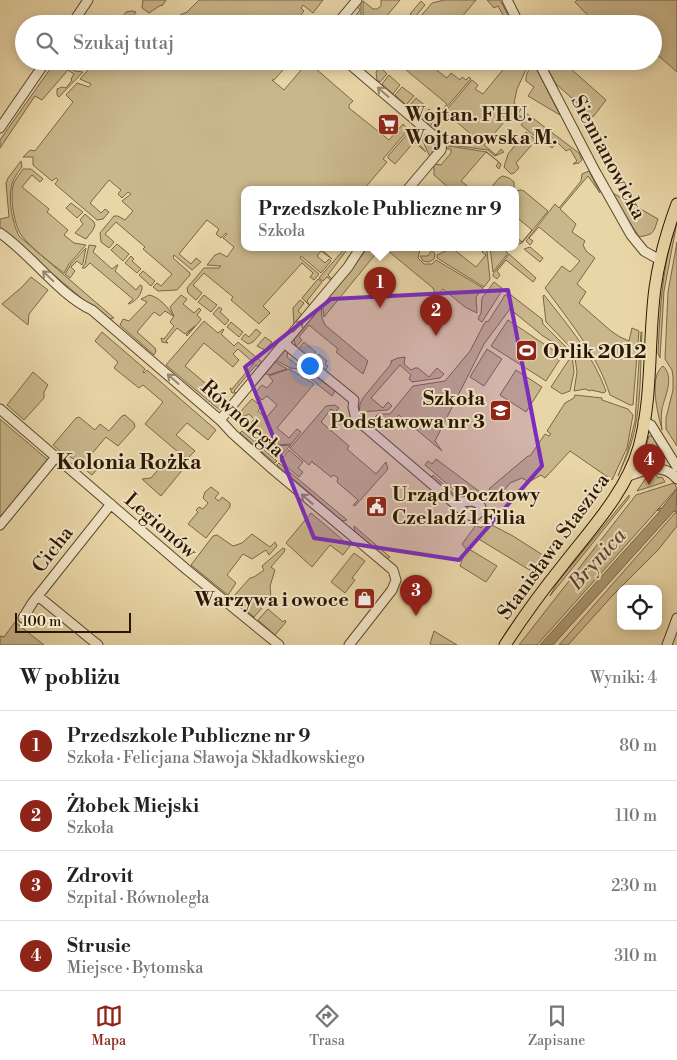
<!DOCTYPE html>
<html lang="pl">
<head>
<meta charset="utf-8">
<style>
	body { margin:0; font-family:"Libre Bodoni",serif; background:#f2f2f2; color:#222 }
	.controls { position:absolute; right:15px; bottom:15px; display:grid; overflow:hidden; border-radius:10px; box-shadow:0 2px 12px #0003 }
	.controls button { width:45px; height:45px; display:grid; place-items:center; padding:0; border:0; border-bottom:1px solid #e0e0e0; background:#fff; color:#222; font:25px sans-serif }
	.scale { position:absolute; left:15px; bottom:12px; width:116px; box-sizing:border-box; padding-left:5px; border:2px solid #2a1701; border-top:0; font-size:14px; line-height:18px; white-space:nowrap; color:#2a1701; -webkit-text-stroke:4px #f1e4c6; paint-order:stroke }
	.you { position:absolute; left:309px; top:365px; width:18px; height:18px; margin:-12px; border:4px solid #fff; border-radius:50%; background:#1a73e8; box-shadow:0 0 0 8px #1a73e833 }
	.badge { display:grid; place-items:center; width:32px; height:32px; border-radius:50%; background:#8f2418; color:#fff; font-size:16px; font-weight:700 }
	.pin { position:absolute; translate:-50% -41px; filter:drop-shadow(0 1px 2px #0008) }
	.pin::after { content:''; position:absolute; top:26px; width:18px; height:15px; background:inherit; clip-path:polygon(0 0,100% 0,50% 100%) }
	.popup { position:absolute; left:241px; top:186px; width:278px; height:65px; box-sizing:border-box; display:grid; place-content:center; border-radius:10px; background:#fff; filter:drop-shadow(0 1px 4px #0005); font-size:16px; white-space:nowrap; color:#767676 }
	.popup b { font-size:19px; color:#222 }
	.popup::after { content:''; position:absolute; left:50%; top:100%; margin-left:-10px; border:10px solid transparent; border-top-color:#fff }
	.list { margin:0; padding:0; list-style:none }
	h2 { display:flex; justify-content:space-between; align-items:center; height:65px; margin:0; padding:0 20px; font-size:21px }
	h2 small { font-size:16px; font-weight:400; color:#767676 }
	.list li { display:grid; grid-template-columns:32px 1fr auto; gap:15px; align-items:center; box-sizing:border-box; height:70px; padding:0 20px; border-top:1px solid #e0e0e0 }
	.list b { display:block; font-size:19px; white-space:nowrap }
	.list p { margin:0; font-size:16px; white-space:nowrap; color:#767676 }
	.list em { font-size:16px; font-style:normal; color:#767676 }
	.icon { flex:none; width:28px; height:28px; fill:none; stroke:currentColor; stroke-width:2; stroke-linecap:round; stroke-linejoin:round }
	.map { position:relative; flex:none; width:677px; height:645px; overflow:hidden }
	.search { position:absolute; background:#fff; box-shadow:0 2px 12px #0003; left:15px; right:15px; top:15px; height:55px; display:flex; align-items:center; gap:12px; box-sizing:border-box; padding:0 18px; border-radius:28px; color:#767676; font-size:19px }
	.sheet { height:345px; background:#fff }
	nav { display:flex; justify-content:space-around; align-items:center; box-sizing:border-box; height:70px; border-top:1px solid #e0e0e0; background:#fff; font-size:14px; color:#767676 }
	nav a { display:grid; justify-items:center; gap:2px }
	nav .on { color:#8f2418 }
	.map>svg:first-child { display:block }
</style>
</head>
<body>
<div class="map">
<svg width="677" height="645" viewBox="0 0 677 645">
	<rect width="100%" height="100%" fill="#e9d6a7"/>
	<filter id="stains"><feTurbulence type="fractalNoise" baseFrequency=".004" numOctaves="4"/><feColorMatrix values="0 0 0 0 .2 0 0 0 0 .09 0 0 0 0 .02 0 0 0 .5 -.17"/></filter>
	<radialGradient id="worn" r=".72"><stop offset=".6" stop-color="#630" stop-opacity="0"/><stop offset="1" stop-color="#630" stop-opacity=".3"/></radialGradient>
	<!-- green -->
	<path fill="#c9b68b" stroke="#7a6646" d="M143,0h23l-4,6 -1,-1 -12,8 -7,-5z
		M199,0h124l-10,13 -10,-8 -2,3 3,3 -11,13h-123l-1,-4 18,-8z
		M361,0v24h-16l3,-8 4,4 8,-10 -4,-5z
		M381,0h19l-20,24h-17v-23l10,8h4l4,-3z
		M444,0h32l-20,24h-42l18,-21z
		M487,0h13l13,24h-5l-10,-18 -4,2z
		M577,0h100v72l-24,-21v-27h-57l-21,-22z
		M421,1l4,4 -10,12 -5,-3z
		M132,11l4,1 -9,12h-9l8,-12z
		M61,61l14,10 8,1 -24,25 -2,-2v-6l5,-2 4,1 6,-8 -1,-1 3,-5 -6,-4 -26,30 -7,-4 -35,52v-8l55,-78z
		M96,61h178l5,5 4,-5h8l-17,19h-2l12,10 24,-28 45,39 -4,4v3l40,32 14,-16 5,6 -25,29 4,3 -23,27h-119v58h74l13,12 -11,-8 -4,5 8,7 4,-4 2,2 -10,12 -20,-17 -1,2 19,16 -5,6 -4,-3 3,-4 -11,-10 -39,43 7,7 -11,11 -28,-24 2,-3 -29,-24 -11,12 9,8 -6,7 -8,-7 -1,-5 17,-20h15l2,-2 -14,-1 8,-10 5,-2 7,4 7,-10 -11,-9 4,-4 -1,-1 -5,5 -5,-4 3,-5 -12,-9 -28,34 12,10 5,-6 5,4 -9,8 -18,-15 -1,3 17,15v2l-13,15 -19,1 -5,-4 4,-4 4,3 11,-12 -29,-25 2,-2 -29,-25 -11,12 9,8 -5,6 -8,-6 -1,-9 14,-17h4l7,4 8,-9 -11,-10 9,-7 -3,-2 -6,6 -4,-4 3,-4 -12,-10 -19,23 11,10 4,-4 4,3 -6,7 -6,1 -42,-36 3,-4 -2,-2 -4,3 -19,-16v-8h-10l7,-7 5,1 38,-49 -7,-7 11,-12 12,4 2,-3 -11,-5z
		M385,61l5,1 -7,8 4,4 -7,8 -3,-2 -1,-8z
		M401,61h32l-3,4 17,13 4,-5 9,7 2,-3 4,3 3,-3 2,2 -41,47 -9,-8 8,-9 8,7 10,-12 -48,-40z
		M510,61h20l-13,28 -3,14 7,6 -3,5 5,4 3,-5 53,40 3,7 -3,3 -6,1 4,-3 -7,-12 -4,2 -9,-9 -5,6 -13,-11 -2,1 -16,-13 3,-4 -11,-9 -29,33 12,10 5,-6 3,3 -9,4 -7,-6 -38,-5 4,-5 9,6 9,-11 -27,-23 -9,11 3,3 -4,5 -4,-3 41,-48 6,5 -3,4 8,5z
		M543,61h19l44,39 -13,17 -37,-33z
		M534,64l26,51 -32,-19 6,-9 -8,-6c-1,-5 3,-14 8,-17z
		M389,75l11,10 -7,9 -11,-10z
		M402,87l12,9 -8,9 -11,-10z
		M416,98l11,9 -8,10 -11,-10z
		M417,128l17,14 1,9 -5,6z
		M409,132l17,20 -12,-10 -19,22 -7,-6v-2z
		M526,132l10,8 -20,23 3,5 -5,5 -3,1 -7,-7 4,-13z
		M449,146l38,6 14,12 -2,5 -3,-3 3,-4 -13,-10 -25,29 10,8h-21l-16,-14v-11l7,1 10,-12v-4h-4z
		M21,161l1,6c-3,4 -7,9 -9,14 -6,15 -1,41 6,55l95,82 -8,1 -106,-90v-10l9,-2 -3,-34 2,-5z
		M23,169h8l12,10 -3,3 -8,-7 -10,12 27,22 -2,3 21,18 -4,5 10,8 12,2 -17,19 -5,9c-13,-10 -32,-24 -42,-37 -8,-9 -13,-42 -8,-53 2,-5 6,-9 9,-14z
		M589,171l11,22 -12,-17 -28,33 16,15 -4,8 13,9 -2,4 3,6 9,7 -18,26 9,8 -7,11 32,28 9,6 9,4 3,-13 7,3 -6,74h-3l-20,-10c-13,-41 -40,-73 -65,-107l17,-22 8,6 10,-11 -41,-34 -10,11 4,3 -3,4 -4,-4 29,-37 4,4 22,-27 1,-7z
		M503,176l6,2 5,4v6l-24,1 9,-11z
		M521,190l3,1 24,20 -26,32 -6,2 -1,-9 7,6 10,-12 -17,-14v-25z
		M611,192l47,27c-5,15 -4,15 -19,18z
		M71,203l12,9 -6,6 -11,-10z
		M85,214l9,8 1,3 -2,5 -7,9 -11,-6 8,-9 -3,-4z
		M677,222l-13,69 -4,67 -2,-5c2,-44 4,-89 19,-131z
		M677,242v204l-11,-17v-11l7,-28v-13l-1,-7 -7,-11 3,-67z
		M117,244l12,10 -6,7 -12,-11z
		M89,245l7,1 -3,6 19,17 5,-4h1l-3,6 21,19 4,-5 2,1c1,7 -7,17 -14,18l5,-5 -43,-36 -5,5h-3l3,-4z
		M346,247h3l-21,28 4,4 -1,1 -4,-3 -4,4 -4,-3z
		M368,247h50l2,2 -2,9 6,6h8l4,-4 47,28 -7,9 1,16 -12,-6 -22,-18 -8,10 -2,-1 2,-5 -2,-5 -46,-38 -9,1 -54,66 -2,-14 29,-33z
		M490,247h4l4,3 2,-3 8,6 -15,19z
		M530,247l13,11 -3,4 -16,-13z
		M86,248l-3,15 -1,2 -5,-4 -6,6 4,4 -5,7 -5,-4 6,-10z
		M452,248l24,19 10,-12 -4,-3 3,-4 2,3 3,28 -6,8 -47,-29v-3z
		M432,250l3,4 -1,5 -5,3 -6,-1 -3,-5h8z
		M509,254l27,24 -3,4 -27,-22 -9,11 3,4 -3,4 -4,-3v-2z
		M131,256l3,3 -2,2 9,8 -4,4 -12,-10z
		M143,271l12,10 -4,5 -12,-11z
		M31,277l17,13 -19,24 -1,11 -26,-21 20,-17z
		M318,279l4,3 -15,19 3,5 -8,-8z
		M494,282l9,7 -21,33 -4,-3 3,-6 1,-15z
		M149,295c9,1 21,14 24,21l-8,-5 -5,5 -6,-4 -17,20 18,16 1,3 -2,4 -34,-30 3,-6 6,2 18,-19 -6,-3z
		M181,295l6,4 -4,5 11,9 5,-5 2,2 -4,5 4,4 -1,2 -13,15 -1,-1 9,-9 -10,8 -8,-6 -11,13 2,2 -6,-1 -1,-4 3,1 10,-13 -4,-4 4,-6 -4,-9z
		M204,295l13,10 -6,7 -13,-10z
		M505,295h6l31,24 1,5 24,24 3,5 -27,-17 -33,-27 -26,35 -49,97 7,10 -43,-36 -10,12 -20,-3 9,-10h12l23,-28 32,-5 25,-30 14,-27 2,-3 2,1z
		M544,295c24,30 49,60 62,96l-2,2 -13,-3 -1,1 -5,-2 -11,2 3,-19 -3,-21 -28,-29 -3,-26z
		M300,300l4,3 -6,8 4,4 -8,10 -1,-17z
		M321,303l1,15 3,7 43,36 -5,13 -27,-22 2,-3 -29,-24 -10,12 3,3 -6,7 -3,-11z
		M219,307l3,2 -2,3 9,8 -4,5 -12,-11z
		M508,320l54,36 -16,25 -55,-35z
		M204,321l14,12 5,-4 1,1 -3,4 13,12 4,-4 24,20 -4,5 -2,-2 -22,26 2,2h-4l-2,-5 2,1 22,-26 -16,-14 -5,5 6,6 -6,7 -29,-24 -19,23 26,22 1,3 -2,3 7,5 -7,3 -44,-37z
		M231,322l12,10 -4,5 -12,-10z
		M256,329l5,4 -8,9 -5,2 -7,-5 4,-5 4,3z
		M102,332l43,37 -2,3 1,1 3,-3 69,60 -8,10 -21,-17 -11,12 19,16 -7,7 -4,-1 -39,-33 18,-22 -20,-17 -4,3 -25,-20 4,-6 -23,-21z
		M641,332h1c-2,36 0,77 -11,112 -3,11 -9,22 -13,32l9,-23 8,-32z
		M265,337l7,5 -7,8 -8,-4z
		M304,342l12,10 -6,7 -12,-10z
		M284,348l4,3 -1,6 15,12 -12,-1 -16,-9z
		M487,349l15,10 -18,27 -14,-9z
		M319,354l8,7 -2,3 3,2 -3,5 -12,-10z
		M572,355l2,17 -4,19 -8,3 -11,-7z
		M405,357l-1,7 7,6 4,-2h3l11,9 8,-9 7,6 -4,4 -28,4 -3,-3 2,-4 -11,-10 -29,33 12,10 5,-6 4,4 -4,4 -29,2 1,-8 3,-6 28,-34v-3l7,-3z
		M274,361l13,8 -19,6 -5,-3z
		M663,366c12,12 2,29 -1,43 -1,7 -1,14 0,21 -4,-16 -14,-53 1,-64z
		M289,369l25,15 -37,44 12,10 8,-9 4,3 -10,12 -17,1 -1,-1 -1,1 -10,1 -17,-15 9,-12 -5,-5 -4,2 -3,-1 -1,-4 11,-12 9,7 -3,5 8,7 11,-13 -10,-9 -5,4 -7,-7 7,-8 5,3 6,-7 -4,-5z
		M516,370l26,17 -16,25 -26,-17z
		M33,372l15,13 -4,7v6l-20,22 -17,-15z
		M315,376l12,9 2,-2 7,6 -4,7 -21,-17z
		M575,395l27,3v2l26,9 5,6 -6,33 -15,32 -42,-29 -25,27 -4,-3 -12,7 -7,-4 -12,5 -12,15h-13l5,-10 38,-32h2l15,-22 4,2 2,-2 -4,-3 18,-28 9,-5z
		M217,400l6,4 3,-4 2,2 -1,4 -7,4 -9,-7z
		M335,405l4,3 -4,4 -4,-3 -10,13 28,24 -2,3 29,25 10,-12 2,7 -33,37 -2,-1 5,-5 -21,-18 1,-4 -4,-3 -3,2 -16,-13h-1l-2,-3 -3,4 -19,-17 36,-42z
		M125,415l9,8 1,4 -17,19 -12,-9 -17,20 11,9 -8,9 -10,-8 -1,-4 -20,-11 -8,-7 23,-27 3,-1 16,13 5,-6 9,7 13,-15z
		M0,419l48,41 -48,59z
		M242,431l35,30 -2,2 -35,-30z
		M649,436h4l8,18 -4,6 -1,5 -13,3 -2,-4z
		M291,445l-13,14 -15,-12z
		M289,450l14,12 -5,6 5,4 -4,5 -19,-16z
		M171,454l12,10 1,4 -23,28 -19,-17 9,-1z
		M436,459l44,33 -3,3 -16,1 -36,-31 3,-4 4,3z
		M279,463l68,57 -5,1 -65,-56z
		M655,474l3,4 4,-1 3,5 -28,9 9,-13z
		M433,475l28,25h-5l-26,-21z
		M674,483l3,5 -140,157h-18l117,-150z
		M211,487l8,6 -4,5 4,3 3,-4 8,6v4l-24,31 -18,-14 10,-12 -2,-2 3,-3 4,2 5,-6 -5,-5 2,-6z
		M629,495v3l-79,98 7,-13z
		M677,511v15l-19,24 -45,45 -45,50h-9l116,-132h2z
		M311,513l39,33 -7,9 -13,-10 -18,22 -26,-24z
		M487,521l1,2 25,13 36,23 -13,15 -59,-36 -8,11 28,17 -11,16 -26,-16 6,-17 -4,-5 14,-19 5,3z
		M354,526l36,31 -4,2 -31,-27z
		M252,534l18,13 5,-5 2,4 -8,9 -3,-5 -14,9 -9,-5 -16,21 9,8 -8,12 -37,-30 22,-29 4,-1 16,11 9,-3z
		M283,548l2,1 -1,3 -13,15 4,3 -5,16 1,12 -17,19 -22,-19 18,-20 4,-1 10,-7 -2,-4z
		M354,553l11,8 -13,17 3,2 -10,13 -14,-11z
		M268,609l15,13 2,-2 1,2 -11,13 -17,-15z
		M15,622l29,23h-44v-9l4,1z
		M434,631l23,14h-25l-2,-1z"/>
	<!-- water -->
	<path fill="#a8956f" stroke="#766343" d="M677,489l-1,23 -2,-1 -121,134h-13l120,-134 -3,-1 3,-2 1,1z"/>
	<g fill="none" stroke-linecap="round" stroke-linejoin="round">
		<defs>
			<path id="minor" d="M507,0l12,24
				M72,24l16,-24
				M337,24l20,-24
				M346,61l96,82 -1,7 -33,39
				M538,61l57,110 36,64 13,16 16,9
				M0,128l46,-67
				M0,233c31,21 59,62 92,77l128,110 13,14 37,33 123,103 3,10 -4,10 -43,55
				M284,343l70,57 -1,7 3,12 98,84c9,-1 22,-5 27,4l-1,5 -5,4 -7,-1 -14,-12
				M0,409l186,160 93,76
				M220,420l128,-153 13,-20
				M643,422l8,3 26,42
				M626,477c18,-7 37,-15 51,2
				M0,525l55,-67
				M38,596l60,49
				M23,618l10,-16 78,-98
				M667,645l10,-27"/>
			<path id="major" d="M505,645c18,-28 37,-54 58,-80 28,-36 63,-73 76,-118 14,-51 9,-106 16,-159 4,-29 12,-57 22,-84"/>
		</defs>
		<!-- minor casing -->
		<use href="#minor" stroke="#5a472a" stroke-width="11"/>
		<!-- major casing -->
		<use href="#major" stroke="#2a1701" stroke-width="13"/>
		<!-- minor -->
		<use href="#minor" stroke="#f1e4c6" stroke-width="9"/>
		<!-- major -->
		<use href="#major" stroke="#e9d6a7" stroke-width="11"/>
	</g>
	<!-- one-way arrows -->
	<defs><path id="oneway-shaft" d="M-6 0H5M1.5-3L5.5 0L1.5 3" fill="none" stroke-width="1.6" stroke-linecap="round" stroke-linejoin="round" transform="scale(1.25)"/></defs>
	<g stroke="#97886d">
		<use href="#oneway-shaft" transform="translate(383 92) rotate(-139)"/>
		<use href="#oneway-shaft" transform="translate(48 276) rotate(-136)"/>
		<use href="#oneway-shaft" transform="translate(298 326) rotate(-50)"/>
		<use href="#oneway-shaft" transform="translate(173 379) rotate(-139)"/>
		<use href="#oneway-shaft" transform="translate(307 499) rotate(-139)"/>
	</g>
	<!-- marked area -->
	<path fill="#7b2cbf" fill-opacity="0.2" stroke="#7b2cbf" stroke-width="4" stroke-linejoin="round" d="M508,290l34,176 -83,94 -145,-22 -69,-171 86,-68z"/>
	<!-- icons -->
	<defs>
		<symbol id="supermarket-square" viewBox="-11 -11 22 22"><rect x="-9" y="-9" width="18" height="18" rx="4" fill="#8f2418" stroke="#f1e4c6"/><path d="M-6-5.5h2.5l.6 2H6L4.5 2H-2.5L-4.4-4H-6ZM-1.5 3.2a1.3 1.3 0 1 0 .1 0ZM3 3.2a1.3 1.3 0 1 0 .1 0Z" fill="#fff"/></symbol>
		<symbol id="stadium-square" viewBox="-11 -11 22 22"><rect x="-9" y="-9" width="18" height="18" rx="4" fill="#8f2418" stroke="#f1e4c6"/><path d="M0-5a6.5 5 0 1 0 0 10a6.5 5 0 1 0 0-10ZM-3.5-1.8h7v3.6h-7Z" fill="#fff"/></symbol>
		<symbol id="school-square" viewBox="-11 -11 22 22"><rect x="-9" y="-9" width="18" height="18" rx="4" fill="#8f2418" stroke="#f1e4c6"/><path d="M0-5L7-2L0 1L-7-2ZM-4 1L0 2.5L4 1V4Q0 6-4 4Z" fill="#fff"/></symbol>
		<symbol id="civic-square" viewBox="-11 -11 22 22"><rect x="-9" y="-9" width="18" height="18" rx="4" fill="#8f2418" stroke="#f1e4c6"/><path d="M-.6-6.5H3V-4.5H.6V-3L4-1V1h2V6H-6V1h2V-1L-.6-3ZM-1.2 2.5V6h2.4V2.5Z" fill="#fff"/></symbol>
		<symbol id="shop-square" viewBox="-11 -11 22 22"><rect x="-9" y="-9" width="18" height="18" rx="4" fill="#8f2418" stroke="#f1e4c6"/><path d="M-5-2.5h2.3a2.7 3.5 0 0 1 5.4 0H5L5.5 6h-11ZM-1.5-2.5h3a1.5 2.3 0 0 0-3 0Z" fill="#fff"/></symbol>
	</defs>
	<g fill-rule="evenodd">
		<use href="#supermarket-square" x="376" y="112" width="25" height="25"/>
		<use href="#stadium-square" x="514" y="338" width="25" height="25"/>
		<use href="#school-square" x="488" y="398" width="25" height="25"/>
		<use href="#civic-square" x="364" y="494" width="25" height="25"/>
		<use href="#shop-square" x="352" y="586" width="25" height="25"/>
	</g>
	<g text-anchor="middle" stroke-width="4" stroke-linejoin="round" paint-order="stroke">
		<!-- poi labels -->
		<g font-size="20" font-weight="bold" fill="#2a1701" stroke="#f1e4c6" text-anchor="start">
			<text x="405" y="121">Wojtan. FHU.<tspan x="405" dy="23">Wojtanowska M.</tspan></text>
			<text x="543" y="358">Orlik 2012</text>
			<text x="485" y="405" text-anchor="end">Szkoła<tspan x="485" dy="23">Podstawowa nr 3</tspan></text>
			<text x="392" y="501">Urząd Pocztowy<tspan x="392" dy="23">Czeladź 1 Filia</tspan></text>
			<text x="349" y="606" text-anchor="end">Warzywa i owoce</text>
		</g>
		<!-- street labels -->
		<g font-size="20" fill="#2a1701" stroke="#f1e4c6">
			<text transform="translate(609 157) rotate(62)" y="7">Siemianowicka</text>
			<text transform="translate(243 418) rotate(42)" y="7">Równoległa</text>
			<text transform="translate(161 525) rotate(41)" y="7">Legionów</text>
			<text transform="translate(553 546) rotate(-54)" y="7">Stanisława Staszica</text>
			<text transform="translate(52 549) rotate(-52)" y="7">Cicha</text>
		</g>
		<!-- neighbourhood labels -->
		<g font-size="21" font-weight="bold" fill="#2a1701" stroke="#f1e4c6">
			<text x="129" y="469">Kolonia Rożka</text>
		</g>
		<!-- water labels -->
		<g font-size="21" font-style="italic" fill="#5c492d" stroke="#f1e4c6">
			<text transform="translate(597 559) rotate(-48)" y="7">Brynica</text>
		</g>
	</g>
	<rect width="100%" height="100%" filter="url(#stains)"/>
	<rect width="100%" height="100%" fill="url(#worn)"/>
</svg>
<div class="controls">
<button><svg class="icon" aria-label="locate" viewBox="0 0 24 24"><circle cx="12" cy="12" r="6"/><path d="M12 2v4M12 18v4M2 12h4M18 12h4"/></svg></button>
</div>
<div class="scale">100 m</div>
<div class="you"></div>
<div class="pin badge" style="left:380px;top:308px">1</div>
<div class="popup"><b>Przedszkole Publiczne nr 9</b>Szkoła</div>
<div class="pin badge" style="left:436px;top:336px">2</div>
<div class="pin badge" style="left:416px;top:616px">3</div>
<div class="pin badge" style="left:649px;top:485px">4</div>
<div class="search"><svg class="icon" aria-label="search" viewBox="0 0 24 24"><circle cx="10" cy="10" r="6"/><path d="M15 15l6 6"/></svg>Szukaj tutaj</div>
</div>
<section class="sheet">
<h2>W pobliżu<small>Wyniki: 4</small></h2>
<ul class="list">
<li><span class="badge">1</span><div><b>Przedszkole Publiczne nr 9</b><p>Szkoła · Felicjana Sławoja Składkowskiego</p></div><em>80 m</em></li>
<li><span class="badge">2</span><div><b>Żłobek Miejski</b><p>Szkoła</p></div><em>110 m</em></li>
<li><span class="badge">3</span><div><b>Zdrovit</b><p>Szpital · Równoległa</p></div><em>230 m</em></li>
<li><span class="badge">4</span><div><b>Strusie</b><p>Miejsce · Bytomska</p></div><em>310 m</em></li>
</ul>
</section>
<nav>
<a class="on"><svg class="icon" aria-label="map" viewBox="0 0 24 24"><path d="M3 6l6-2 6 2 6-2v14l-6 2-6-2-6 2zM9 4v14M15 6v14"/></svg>Mapa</a>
<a><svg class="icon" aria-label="directions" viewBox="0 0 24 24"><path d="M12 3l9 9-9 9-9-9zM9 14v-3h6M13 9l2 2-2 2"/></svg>Trasa</a>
<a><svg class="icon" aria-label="saved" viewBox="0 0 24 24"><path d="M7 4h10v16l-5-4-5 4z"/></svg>Zapisane</a>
</nav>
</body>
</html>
